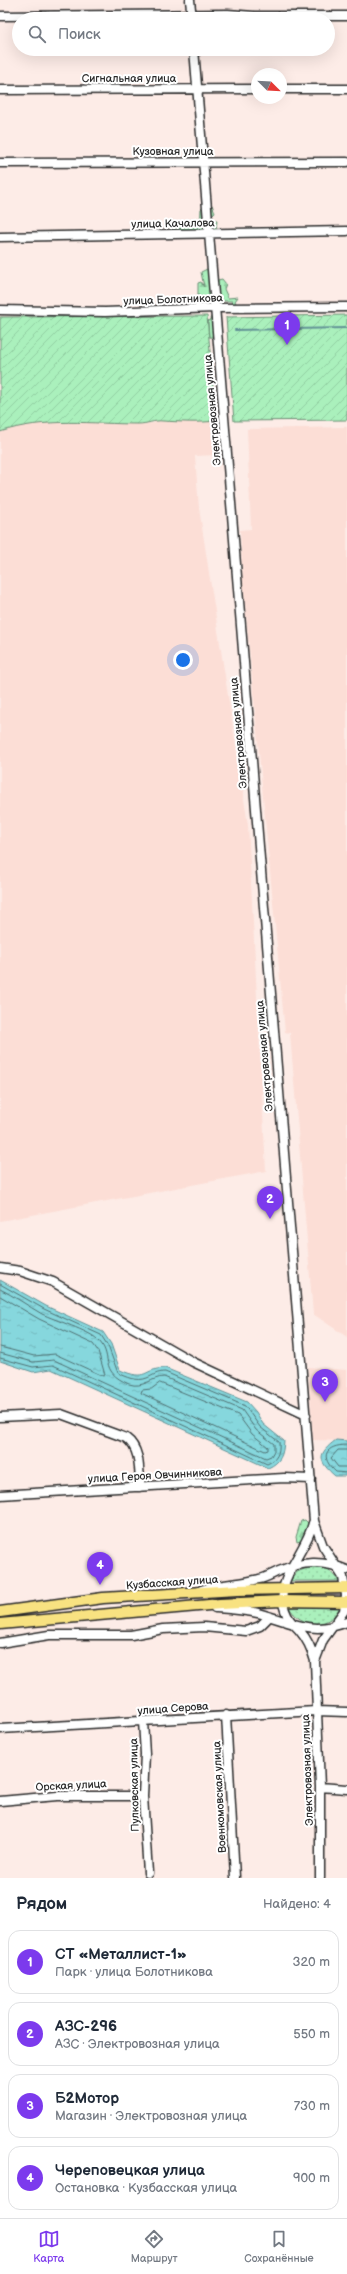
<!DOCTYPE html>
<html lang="ru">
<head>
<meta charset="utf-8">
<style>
	body { margin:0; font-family:"Balsamiq Sans",sans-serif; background:#f2f2f3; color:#1f2937 }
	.compass { position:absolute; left:251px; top:68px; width:36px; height:36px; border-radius:50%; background:#fff; box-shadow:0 4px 16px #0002; rotate:114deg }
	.you { position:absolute; left:183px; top:660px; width:14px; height:14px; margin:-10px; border:3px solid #fff; border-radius:50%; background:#1a73e8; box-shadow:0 0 0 6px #1a73e833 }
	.badge { display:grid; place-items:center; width:26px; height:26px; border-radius:50%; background:#7c3aed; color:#fff; font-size:13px; font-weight:700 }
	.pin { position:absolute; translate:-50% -33px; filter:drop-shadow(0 1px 2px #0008) }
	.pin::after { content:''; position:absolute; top:21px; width:14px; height:12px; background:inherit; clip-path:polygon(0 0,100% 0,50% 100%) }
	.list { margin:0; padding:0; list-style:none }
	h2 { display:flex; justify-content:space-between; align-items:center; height:52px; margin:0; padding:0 16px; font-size:17px }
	h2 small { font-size:13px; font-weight:400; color:#747a83 }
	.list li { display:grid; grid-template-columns:26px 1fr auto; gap:12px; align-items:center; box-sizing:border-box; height:64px; margin:0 8px 8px; padding:0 8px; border:1px solid #e0e1e3; border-radius:12px }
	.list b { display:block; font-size:15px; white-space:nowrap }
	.list p { margin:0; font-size:13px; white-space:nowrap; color:#747a83 }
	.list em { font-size:13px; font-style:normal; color:#747a83 }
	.icon { flex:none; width:22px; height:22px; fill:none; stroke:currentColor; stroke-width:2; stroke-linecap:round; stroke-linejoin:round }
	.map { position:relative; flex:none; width:347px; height:1878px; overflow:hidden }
	.search { position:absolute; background:#fff; box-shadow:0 4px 16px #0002; left:12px; right:12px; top:12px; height:44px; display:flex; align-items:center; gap:10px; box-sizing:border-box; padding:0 14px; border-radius:22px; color:#747a83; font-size:15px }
	.sheet { height:340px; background:#fff }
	nav { display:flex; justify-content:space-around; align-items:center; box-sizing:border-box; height:56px; border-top:1px solid #e0e1e3; background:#fff; font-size:11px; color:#747a83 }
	nav a { display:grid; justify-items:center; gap:2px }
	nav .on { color:#7c3aed }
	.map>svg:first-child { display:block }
</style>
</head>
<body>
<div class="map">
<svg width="347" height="1878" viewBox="0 0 347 1878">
	<defs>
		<pattern id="grass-dots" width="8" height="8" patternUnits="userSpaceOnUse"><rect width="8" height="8" fill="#aaf0bc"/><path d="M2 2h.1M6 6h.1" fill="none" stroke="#92cea2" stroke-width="1.8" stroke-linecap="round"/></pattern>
		<pattern id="forest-firs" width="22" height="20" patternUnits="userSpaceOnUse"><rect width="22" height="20" fill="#aaf0bc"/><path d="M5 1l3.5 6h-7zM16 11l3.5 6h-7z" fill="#92cea2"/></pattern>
		<pattern id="garden-furrows" width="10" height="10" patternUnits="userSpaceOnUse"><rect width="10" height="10" fill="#aaf0bc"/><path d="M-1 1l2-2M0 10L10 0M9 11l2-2" fill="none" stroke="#92cea2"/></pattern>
		<pattern id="water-ripples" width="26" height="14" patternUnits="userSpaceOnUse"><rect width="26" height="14" fill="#86d7dd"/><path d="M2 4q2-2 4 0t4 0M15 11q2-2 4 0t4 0" fill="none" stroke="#74b9be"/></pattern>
	</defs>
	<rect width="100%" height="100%" fill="#fdece7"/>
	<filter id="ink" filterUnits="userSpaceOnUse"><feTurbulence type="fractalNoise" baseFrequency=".025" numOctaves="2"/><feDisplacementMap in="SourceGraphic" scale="8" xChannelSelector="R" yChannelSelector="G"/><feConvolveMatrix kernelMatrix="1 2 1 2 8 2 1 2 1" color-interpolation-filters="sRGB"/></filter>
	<g filter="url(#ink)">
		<!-- built -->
		<path fill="#fcded6" d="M155,421h61v34l-21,1 4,52 49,317 18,346 -266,50v-789l15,-5 28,-4 44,-1 48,2 19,-1z
			M347,427v910l-34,-23 -23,-281 -5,-1 -42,-450 -3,-52 11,-1 -4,-100z
			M308,1367l39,3v71l-34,-1z"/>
		<!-- grass -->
		<path fill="url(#grass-dots)" stroke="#6a8e74" d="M309,1567l19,2 11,12h-49l7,-9z
			M341,1606c-10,23 -40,23 -52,1z"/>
		<!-- forest -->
		<path fill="url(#forest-firs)" stroke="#6a8e74" d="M206,204l6,1 3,7 -5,5 2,3h5l-1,9 -10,2 -5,-1 -3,5 -27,-5v-2l16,-3 13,2 1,-18z
			M209,268l2,7 7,5 4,-1 4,5 -2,5 4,9 10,-1 -3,4 2,5 -6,-1 1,-4h-12l-2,-8 -6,11 -7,-6 -4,1 -3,-4v-12l3,-1 3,5 -3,-15z
			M212,315h3l6,8v15l-12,-1 -1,-14z
			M305,1520l4,4 -5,16 -7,2 -1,-5 5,-16z"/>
		<!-- garden -->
		<path fill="url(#garden-furrows)" stroke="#6a8e74" d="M347,315v105l-113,1 -8,-104z
			M207,316l9,105c-15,2 -37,1 -53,0 -9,-1 -15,3 -25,3 -45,0 -94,-7 -138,8v-115z"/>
		<!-- water -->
		<path fill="url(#water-ripples)" stroke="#629296" d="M0,1280l46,26 57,26 8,12 9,26c28,12 22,-1 45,-2l82,34 9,10 7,12 21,17c-1,14 -3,21 -16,27l-217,-99 -18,3 -33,-11z
			M336,1440l11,1v35h-12c-17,-15 -18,-22 1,-36z"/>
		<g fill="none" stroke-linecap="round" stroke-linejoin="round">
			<!-- shore -->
			<path stroke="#4f7072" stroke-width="1" d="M0,1284l44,25 57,26 7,11 10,27c9,4 19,9 29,5 7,-3 10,-6 18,-6l80,34 15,21 19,15c1,11 -2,18 -12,22l-214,-99 -20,2 -33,-9
				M0,1289c14,7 28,17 42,25 13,6 47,17 55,25 18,16 0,32 32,45 14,5 23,-7 35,-7l78,33 14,20 18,14v7l-3,5 -5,2 -212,-98 -21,2 -33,-9
				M0,1296l39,23 54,25 5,7 7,24 -2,1 -48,-22 -21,2 -34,-9
				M160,1383l78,32 14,19 16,13v3l-3,1 -124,-58 1,-3 9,-1z
				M347,1445c-22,0 -28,12 -11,27l11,1
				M347,1450h-9l-7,8 7,9h9"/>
			<!-- stream -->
			<path stroke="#629296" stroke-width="2" d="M235,330l112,-2"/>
			<defs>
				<path id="minor" d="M190,0l2,19
					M0,16l228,-2 26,2h93
					M194,49l120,1472 9,25 20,31 3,18 -2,16 -21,29 -8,21
					M281,89h66
					M0,90l257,-1
					M0,163l347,-1
					M0,237l347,-6
					M0,310l105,2 110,-4 132,-1
					M0,1268l20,3 33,11 140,80 113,53
					M0,1417l61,-3 65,24c15,11 13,32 14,49
					M0,1495l284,-17 27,1
					M313,1523c-7,31 -43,59 -26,92 3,7 9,11 13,16 8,9 12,19 15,30l5,126v91
					M201,1590c19,-6 39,-6 58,-11 7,-1 13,-5 20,-8 24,-10 44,-11 68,-1
					M215,1608c14,1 29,2 43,5 34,9 53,23 89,9
					M0,1643l49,-8h82l32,-6 41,-2 42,4 14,-5 9,-9
					M226,1715l9,162
					M143,1721l2,33 -2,42 5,77
					M0,1729l316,-18 31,1
					M320,1787l27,2
					M0,1801l57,-5h86"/>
				<path id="major" d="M0,1612l103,-14 134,-8 110,-2
					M0,1624l220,-20 61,-3 66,1"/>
			</defs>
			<!-- minor casing -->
			<use href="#minor" stroke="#2b2b2b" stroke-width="11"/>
			<!-- major casing -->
			<use href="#major" stroke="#2b2b2b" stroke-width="13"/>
			<!-- minor -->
			<use href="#minor" stroke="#fff" stroke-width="8"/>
			<!-- major -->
			<use href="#major" stroke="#f8e281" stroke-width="10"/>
		</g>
	</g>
	<g text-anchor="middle" stroke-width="4" stroke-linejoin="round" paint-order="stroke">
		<!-- street labels -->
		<g font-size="11" fill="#2b2b2b" stroke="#fff">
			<text x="129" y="82">Сигнальная улица</text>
			<text x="173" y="155">Кузовная улица</text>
			<text transform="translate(173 223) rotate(-1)" y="4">улица Качалова</text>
			<text transform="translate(173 299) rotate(-2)" y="4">улица Болотникова</text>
			<text transform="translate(212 410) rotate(-95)" y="4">Электровозная улица</text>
			<text transform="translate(238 733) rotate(-95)" y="4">Электровозная улица</text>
			<text transform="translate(264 1056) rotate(-95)" y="4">Электровозная улица</text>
			<text transform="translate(155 1475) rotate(-3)" y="4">улица Героя Овчинникова</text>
			<text transform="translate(172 1582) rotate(-4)" y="4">Кузбасская улица</text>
			<text transform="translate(173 1708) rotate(-4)" y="4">улица Серова</text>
			<text transform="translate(307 1770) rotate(-92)" y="4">Электровозная улица</text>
			<text transform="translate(71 1785) rotate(-3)" y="4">Орская улица</text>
			<text transform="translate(134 1785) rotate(-91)" y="4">Пулковская улица</text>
			<text transform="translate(219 1797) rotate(-93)" y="4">Военкомовская улица</text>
		</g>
	</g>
</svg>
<svg class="compass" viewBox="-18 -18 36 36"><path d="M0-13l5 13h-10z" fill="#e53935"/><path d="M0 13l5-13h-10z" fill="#747a83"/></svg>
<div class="you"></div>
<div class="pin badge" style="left:287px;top:345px">1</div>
<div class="pin badge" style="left:270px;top:1219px">2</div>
<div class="pin badge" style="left:325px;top:1402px">3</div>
<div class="pin badge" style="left:100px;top:1585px">4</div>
<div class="search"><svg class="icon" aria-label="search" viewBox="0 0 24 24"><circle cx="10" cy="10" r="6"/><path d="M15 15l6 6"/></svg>Поиск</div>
</div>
<section class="sheet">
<h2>Рядом<small>Найдено: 4</small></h2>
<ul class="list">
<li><span class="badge">1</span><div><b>СТ «Металлист-1»</b><p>Парк · улица Болотникова</p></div><em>320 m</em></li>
<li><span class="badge">2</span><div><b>АЗС-296</b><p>АЗС · Электровозная улица</p></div><em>550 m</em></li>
<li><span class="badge">3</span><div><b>Б2Мотор</b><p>Магазин · Электровозная улица</p></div><em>730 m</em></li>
<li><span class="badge">4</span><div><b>Череповецкая улица</b><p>Остановка · Кузбасская улица</p></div><em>900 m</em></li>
</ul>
</section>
<nav>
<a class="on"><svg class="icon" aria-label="map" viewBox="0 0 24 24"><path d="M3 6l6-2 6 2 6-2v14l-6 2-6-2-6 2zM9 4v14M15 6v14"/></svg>Карта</a>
<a><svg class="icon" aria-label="directions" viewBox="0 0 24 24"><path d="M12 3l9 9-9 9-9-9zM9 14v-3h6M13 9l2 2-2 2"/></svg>Маршрут</a>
<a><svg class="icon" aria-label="saved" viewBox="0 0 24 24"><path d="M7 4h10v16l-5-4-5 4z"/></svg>Сохранённые</a>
</nav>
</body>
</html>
